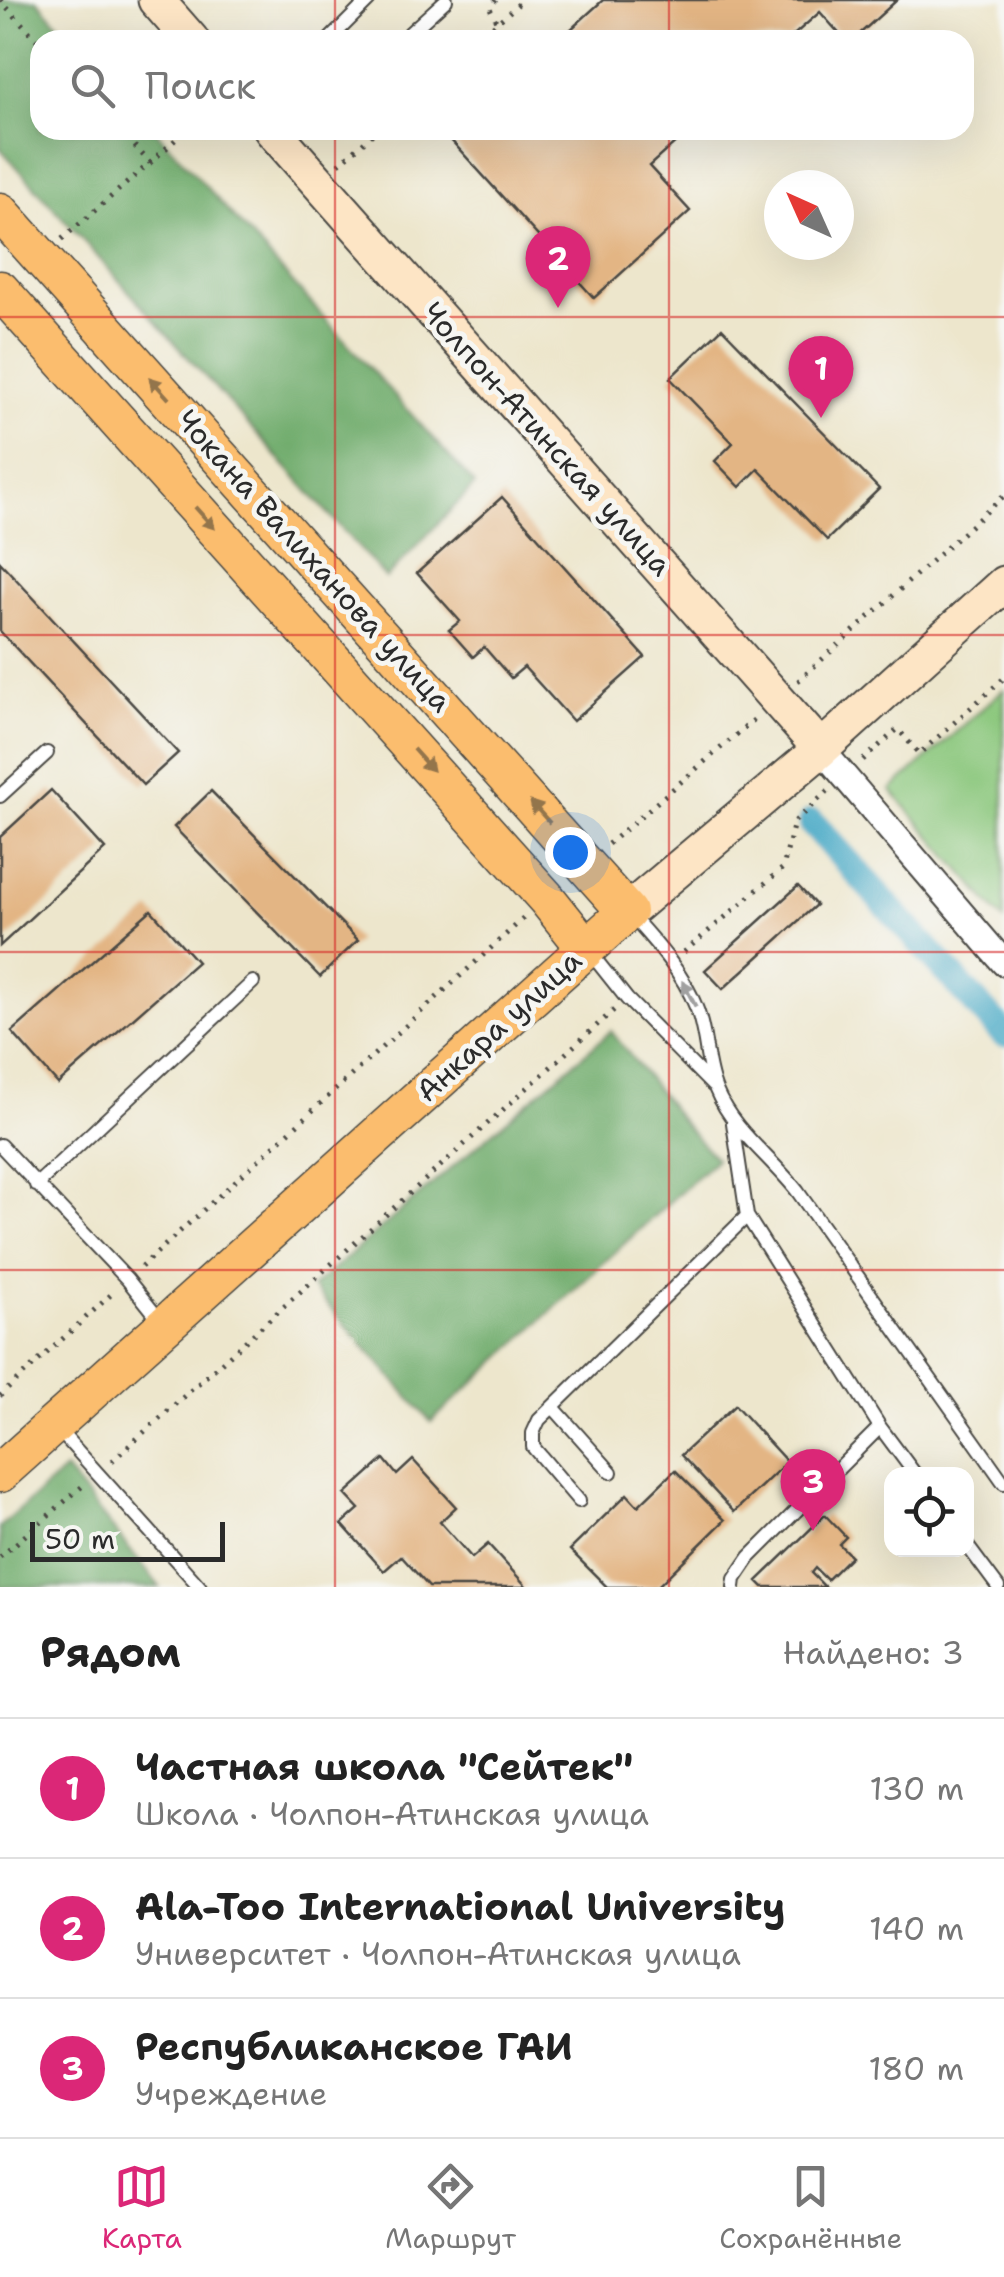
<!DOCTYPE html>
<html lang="ru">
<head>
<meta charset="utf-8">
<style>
	body { margin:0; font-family:"Shantell Sans",sans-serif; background:#f2f2f2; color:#222 }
	.controls { position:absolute; right:30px; bottom:30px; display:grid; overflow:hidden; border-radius:20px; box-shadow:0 10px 40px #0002 }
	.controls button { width:90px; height:90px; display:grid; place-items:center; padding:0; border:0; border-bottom:2px solid #e0e0e0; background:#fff; color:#222; font:50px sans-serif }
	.compass { position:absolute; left:764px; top:170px; width:90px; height:90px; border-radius:50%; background:#fff; box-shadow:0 10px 40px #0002; rotate:315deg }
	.scale { position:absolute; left:30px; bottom:25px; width:195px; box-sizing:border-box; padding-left:10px; border:5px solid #2b2b2b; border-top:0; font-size:28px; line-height:35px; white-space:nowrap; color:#2b2b2b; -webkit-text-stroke:8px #f6f6f2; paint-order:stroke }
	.you { position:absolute; left:570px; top:852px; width:35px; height:35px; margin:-25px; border:8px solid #fff; border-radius:50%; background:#1a73e8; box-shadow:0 0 0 15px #1a73e833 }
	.badge { display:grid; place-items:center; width:65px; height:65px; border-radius:50%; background:#db2777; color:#fff; font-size:32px; font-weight:700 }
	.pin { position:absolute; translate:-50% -82px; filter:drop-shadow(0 2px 5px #0008) }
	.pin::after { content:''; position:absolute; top:52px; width:35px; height:30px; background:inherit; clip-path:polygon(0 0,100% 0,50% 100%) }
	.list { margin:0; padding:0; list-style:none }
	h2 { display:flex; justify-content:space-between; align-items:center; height:130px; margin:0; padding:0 40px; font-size:42px }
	h2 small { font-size:32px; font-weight:400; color:#767676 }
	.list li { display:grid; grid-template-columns:65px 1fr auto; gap:30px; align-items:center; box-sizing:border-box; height:140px; padding:0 40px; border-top:2px solid #e0e0e0 }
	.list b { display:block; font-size:38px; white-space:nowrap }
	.list p { margin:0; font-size:32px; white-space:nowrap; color:#767676 }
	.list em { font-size:32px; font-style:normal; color:#767676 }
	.icon { flex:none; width:55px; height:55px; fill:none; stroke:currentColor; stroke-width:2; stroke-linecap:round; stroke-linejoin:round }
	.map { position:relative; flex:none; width:1004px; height:1587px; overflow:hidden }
	.search { position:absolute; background:#fff; box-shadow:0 10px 40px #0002; left:30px; right:30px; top:30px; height:110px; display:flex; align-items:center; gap:25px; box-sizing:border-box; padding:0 35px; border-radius:30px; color:#767676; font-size:38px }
	.sheet { height:550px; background:#fff }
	nav { display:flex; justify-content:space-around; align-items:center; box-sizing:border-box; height:140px; border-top:2px solid #e0e0e0; background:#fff; font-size:28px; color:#767676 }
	nav a { display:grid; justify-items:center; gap:5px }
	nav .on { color:#db2777 }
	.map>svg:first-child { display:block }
</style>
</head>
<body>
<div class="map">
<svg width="1004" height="1587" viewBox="0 0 1004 1587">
	<rect width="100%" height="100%" fill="#f6f6f2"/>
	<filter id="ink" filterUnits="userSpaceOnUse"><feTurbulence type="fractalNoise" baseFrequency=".01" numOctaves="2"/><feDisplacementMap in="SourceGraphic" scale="20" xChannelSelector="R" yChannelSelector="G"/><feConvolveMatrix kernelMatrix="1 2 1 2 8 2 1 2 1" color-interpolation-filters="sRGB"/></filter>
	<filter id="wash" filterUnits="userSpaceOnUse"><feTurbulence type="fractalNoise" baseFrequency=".0048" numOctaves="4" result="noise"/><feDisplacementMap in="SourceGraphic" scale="40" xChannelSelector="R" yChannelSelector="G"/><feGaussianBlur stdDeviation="2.25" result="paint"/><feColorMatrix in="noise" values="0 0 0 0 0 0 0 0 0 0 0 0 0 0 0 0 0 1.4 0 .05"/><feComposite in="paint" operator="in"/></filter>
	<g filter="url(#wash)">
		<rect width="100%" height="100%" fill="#ede6cc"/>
		<!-- green -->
		<path fill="#8bc77d" stroke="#5b7954" stroke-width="2.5" d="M1004,689v232l-113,-131z"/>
		<!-- forest -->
		<path fill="#70ac6c" stroke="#4e6c4c" stroke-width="2.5" d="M0,0h37l36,40h-33v90h115l320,355 -89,93 -386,-430z
			M611,1031l72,92 33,36 -285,263 -119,-135z
			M65,1470l95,117h-160v-60z"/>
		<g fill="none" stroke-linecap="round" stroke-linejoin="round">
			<!-- canal -->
			<path stroke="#46a9c6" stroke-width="28" d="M812,823l192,211"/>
		</g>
		<g id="blocks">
			<!-- building -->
			<path fill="#e3b584" d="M603,0h294l-44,40h-8l-25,-28 -32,28h-229z
				M460,130h229l-40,36 41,45 -96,87 -144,-159z
				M722,328l157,161 -52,51 -69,-71 -18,18 -25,-26 18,-18 -63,-65z
				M502,497l143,160 -72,64 -49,-54 -13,11 -27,-31 -11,10 -24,-27 11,-9 -43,-48z
				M0,562l178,191 -35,32 -143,-154z
				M51,790l54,59 -105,97v-109z
				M211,791l147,149 -38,37 -146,-150z
				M798,886l18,19 -93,84 -18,-19z
				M151,910l46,52 -139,122 -46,-52z
				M735,1405l52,57 -53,50 -53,-57z
				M384,1459l13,16 16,-15 43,47 -16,15 32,36 16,-14 39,43h-98l-28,-31 -17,15 -42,-47 17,-15 -14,-15z
				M675,1470l50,50 -68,67h-50l-37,-37 57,-56 11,12z
				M825,1515l21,22 -7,7 12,12 -24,24 -12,-12 -4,5 14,14h-62l-6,-6z"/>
		</g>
	</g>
	<g filter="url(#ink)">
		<use href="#blocks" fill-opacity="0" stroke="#484743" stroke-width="2.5"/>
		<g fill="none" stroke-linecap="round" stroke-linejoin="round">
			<defs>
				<path id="lane" d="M329,40l40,-40
					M402,40l44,-40
					M0,796l47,-43
					M629,913c26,29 53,58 67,94 11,26 9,57 20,83 17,41 55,67 82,102l206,291
					M588,950l39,49 86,87
					M733,1123l14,93 133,211 35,47
					M0,1145l127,134 36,45
					M36,1185l217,-203
					M553,1407l58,65
					M56,1427l144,160
					M579,1501l-46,-54v-14l6,-13 208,-204
					M966,1544l32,43
					M734,1587l1,-8 15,-22 130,-130"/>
				<path id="street" d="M821,749l183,214"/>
				<path id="secondary" d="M156,0l35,40
					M272,130l549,619
					M627,912l194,-163 183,-165"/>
				<path id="primary" d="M0,212l627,700 -627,561
					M0,290l546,608 40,50"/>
			</defs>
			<!-- lane casing -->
			<use href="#lane" stroke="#484743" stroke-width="16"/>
			<!-- street casing -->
			<use href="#street" stroke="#484743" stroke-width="29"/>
			<!-- secondary casing -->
			<use href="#secondary" stroke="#484743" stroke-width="39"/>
			<!-- primary casing -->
			<use href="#primary" stroke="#484743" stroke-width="41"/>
			<!-- path -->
			<path stroke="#484743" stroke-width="5" stroke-dasharray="2.5 8" stroke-linecap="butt" d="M0,0l40,43
				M496,0l-6,8 7,15
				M477,40l46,-40
				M150,163l36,-33
				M339,164l38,-34
				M62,239l88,-76 -30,-33
				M798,681l206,-185
				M863,760l35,-31 21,25 85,-76
				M608,844l148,-126
				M684,952l99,-84 11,-46 35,-32
				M141,1267l384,-350
				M0,1396l115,-105
				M112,1461l502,-451
				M0,1557l85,-73"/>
			<!-- lane -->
			<use href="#lane" stroke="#fff" stroke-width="12"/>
			<!-- street -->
			<use href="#street" stroke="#fff" stroke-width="25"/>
			<!-- secondary -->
			<use href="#secondary" stroke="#fde5c5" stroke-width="35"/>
			<!-- primary -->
			<use href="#primary" stroke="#fbbd6e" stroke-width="38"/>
		</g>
		<!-- one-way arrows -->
		<defs><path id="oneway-solid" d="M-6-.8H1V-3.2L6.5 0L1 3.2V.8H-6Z" transform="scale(2.5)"/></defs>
		<g fill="#93744c">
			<use href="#oneway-solid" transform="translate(159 388) rotate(-132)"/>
			<use href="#oneway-solid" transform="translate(205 518) rotate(48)"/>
			<use href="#oneway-solid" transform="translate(423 760) rotate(48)"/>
			<use href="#oneway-solid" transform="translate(540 812) rotate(-132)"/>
		</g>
		<use fill="#a0a0a0" href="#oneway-solid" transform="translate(689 994) rotate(-118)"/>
	</g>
	<!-- grid -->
	<path fill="none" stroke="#d62828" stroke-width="2.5" stroke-opacity="0.55" d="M335,0v40M669,0v40M335,130v1457M669,130v1457M0,317h1004M0,635h1004M0,952h1004M0,1270h1004"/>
	<g text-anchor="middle" stroke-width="10" stroke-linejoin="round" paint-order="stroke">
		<!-- street labels -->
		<g font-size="30" fill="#2b2b2b" stroke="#f6f6f2">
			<text transform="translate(547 439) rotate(48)" y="10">Чолпон-Атинская улица</text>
			<text transform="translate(314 561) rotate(48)" y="10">Чокана Валиханова улица</text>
			<text transform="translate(499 1026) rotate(-42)" y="10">Анкара улица</text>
		</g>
	</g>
</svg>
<div class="controls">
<button><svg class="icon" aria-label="locate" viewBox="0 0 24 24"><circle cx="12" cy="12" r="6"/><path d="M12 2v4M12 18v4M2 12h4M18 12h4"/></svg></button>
</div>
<svg class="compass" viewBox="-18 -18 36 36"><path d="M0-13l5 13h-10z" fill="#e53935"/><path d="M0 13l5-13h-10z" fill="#767676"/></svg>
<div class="scale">50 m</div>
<div class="you"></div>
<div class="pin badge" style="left:821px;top:418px">1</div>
<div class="pin badge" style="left:558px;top:308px">2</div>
<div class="pin badge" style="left:813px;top:1531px">3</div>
<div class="search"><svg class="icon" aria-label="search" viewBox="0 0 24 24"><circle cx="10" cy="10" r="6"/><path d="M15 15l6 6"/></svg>Поиск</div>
</div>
<section class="sheet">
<h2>Рядом<small>Найдено: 3</small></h2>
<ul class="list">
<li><span class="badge">1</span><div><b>Частная школа &quot;Сейтек&quot;</b><p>Школа · Чолпон-Атинская улица</p></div><em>130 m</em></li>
<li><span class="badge">2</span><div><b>Ala-Too International University</b><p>Университет · Чолпон-Атинская улица</p></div><em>140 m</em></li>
<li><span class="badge">3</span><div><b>Республиканское ГАИ</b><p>Учреждение</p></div><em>180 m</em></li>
</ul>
</section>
<nav>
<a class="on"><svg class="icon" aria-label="map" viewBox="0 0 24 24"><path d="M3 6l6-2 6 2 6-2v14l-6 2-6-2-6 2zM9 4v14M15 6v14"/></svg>Карта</a>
<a><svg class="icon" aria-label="directions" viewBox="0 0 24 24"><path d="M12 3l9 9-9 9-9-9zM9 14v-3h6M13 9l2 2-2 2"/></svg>Маршрут</a>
<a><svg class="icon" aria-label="saved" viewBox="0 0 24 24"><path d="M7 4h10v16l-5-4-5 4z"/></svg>Сохранённые</a>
</nav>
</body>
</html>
